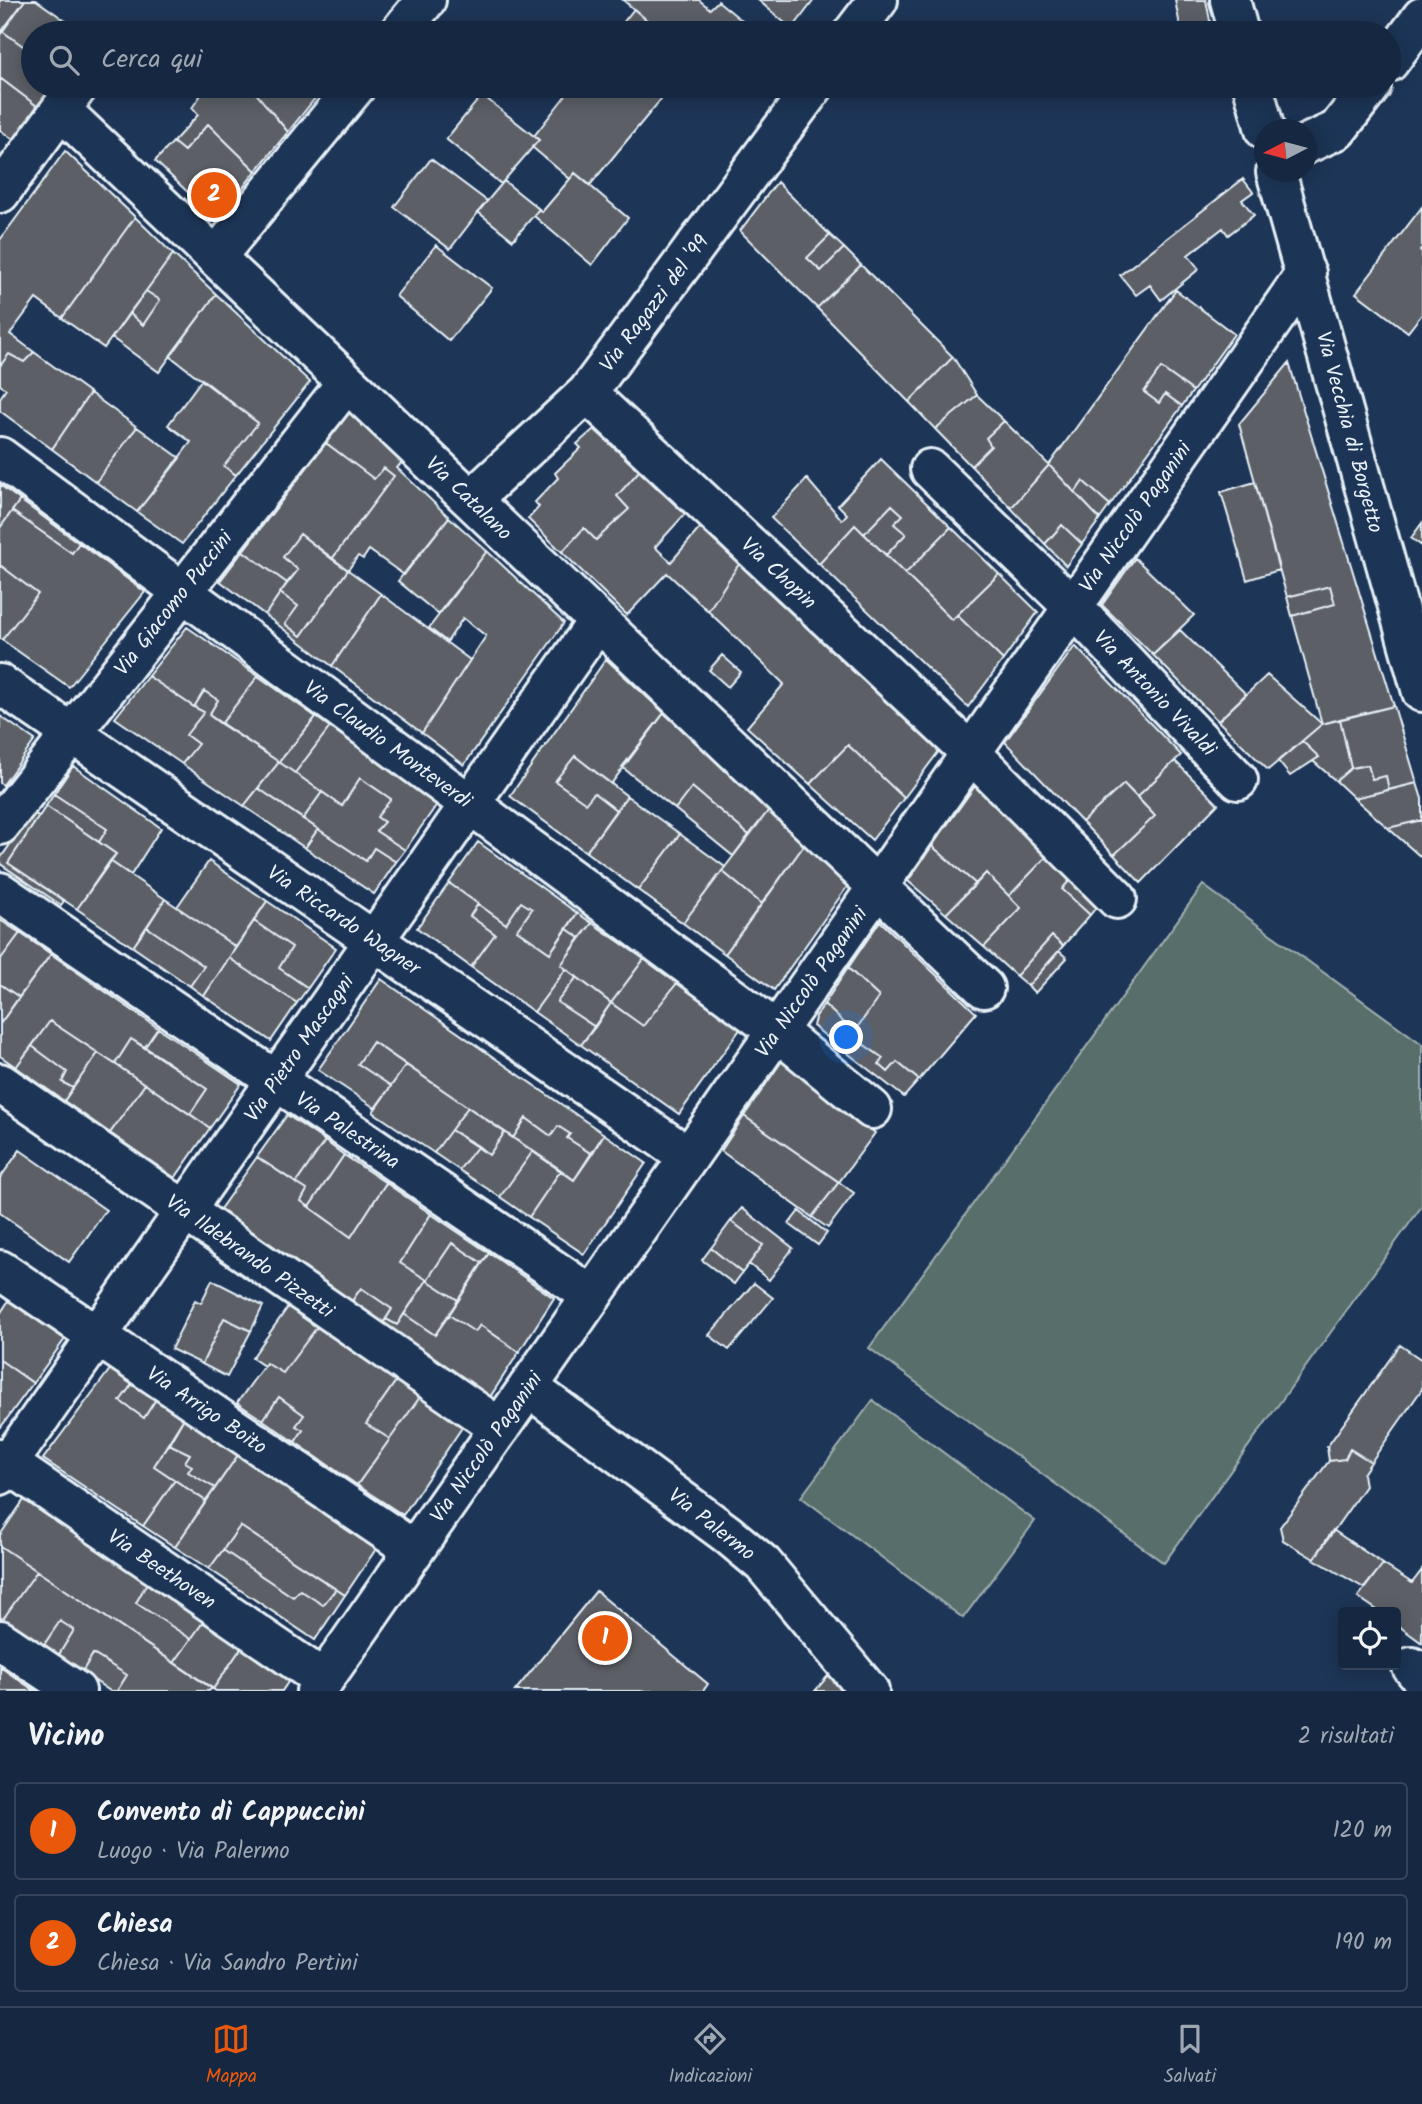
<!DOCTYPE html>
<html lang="it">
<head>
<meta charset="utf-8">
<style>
	body { margin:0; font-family:Kalam,sans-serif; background:#23344c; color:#f1f3f6 }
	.controls { position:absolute; right:21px; bottom:21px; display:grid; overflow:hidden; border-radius:7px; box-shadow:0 4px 18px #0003 }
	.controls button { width:63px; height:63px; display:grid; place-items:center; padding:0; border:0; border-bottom:2px solid #35445a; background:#162841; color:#f1f3f6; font:35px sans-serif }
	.compass { position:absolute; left:1254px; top:119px; width:63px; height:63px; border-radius:50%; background:#162841; box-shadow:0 4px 18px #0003; rotate:264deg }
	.you { position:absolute; left:847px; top:1038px; width:24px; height:24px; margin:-18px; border:5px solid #fff; border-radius:50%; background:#1a73e8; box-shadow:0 0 0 10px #1a73e833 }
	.badge { display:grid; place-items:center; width:46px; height:46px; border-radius:50%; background:#ea580c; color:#fff; font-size:23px; font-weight:700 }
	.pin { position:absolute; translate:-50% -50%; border:4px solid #fff; box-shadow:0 2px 7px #0006 }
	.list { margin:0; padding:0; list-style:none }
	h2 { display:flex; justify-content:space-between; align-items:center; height:91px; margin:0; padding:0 28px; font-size:30px }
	h2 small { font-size:23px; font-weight:400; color:#9ea6b1 }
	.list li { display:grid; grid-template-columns:46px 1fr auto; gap:21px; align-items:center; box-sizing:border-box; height:98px; margin:0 14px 14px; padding:0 14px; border:2px solid #35445a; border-radius:7px }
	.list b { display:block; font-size:26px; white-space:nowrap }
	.list p { margin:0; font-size:23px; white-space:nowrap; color:#9ea6b1 }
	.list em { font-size:23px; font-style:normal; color:#9ea6b1 }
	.icon { flex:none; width:38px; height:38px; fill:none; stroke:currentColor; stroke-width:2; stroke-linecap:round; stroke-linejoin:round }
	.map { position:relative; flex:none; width:1422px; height:1691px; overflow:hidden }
	.search { position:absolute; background:#162841; box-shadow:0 4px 18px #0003; left:21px; right:21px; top:21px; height:77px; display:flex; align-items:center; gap:18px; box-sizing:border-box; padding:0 24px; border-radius:38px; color:#9ea6b1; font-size:26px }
	.sheet { height:315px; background:#162841 }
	nav { display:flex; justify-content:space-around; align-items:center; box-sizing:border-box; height:98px; border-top:2px solid #35445a; background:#162841; font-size:19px; color:#9ea6b1 }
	nav a { display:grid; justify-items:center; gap:4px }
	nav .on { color:#ea580c }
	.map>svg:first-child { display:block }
</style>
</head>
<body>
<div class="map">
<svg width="1422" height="1691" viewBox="0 0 1422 1691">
	<rect width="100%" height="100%" fill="#1d3557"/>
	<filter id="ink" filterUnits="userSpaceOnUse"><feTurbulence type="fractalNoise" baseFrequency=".0143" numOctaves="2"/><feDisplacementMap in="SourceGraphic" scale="14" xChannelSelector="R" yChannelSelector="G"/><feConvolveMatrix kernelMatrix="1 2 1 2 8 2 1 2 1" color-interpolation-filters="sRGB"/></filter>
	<g filter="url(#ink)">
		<!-- green -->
		<path fill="#586e6a" stroke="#a0b0b1" stroke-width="2" d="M1203,885l219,159v162l-258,357 -295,-215z
			M873,1400l162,121 -72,97 -162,-121z"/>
		<!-- building -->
		<path fill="#5b5f66" stroke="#e8f1f8" stroke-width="2" d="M0,0h25l-25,35z
			M25,0h11l47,33h-50v20l-31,-22z
			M623,0h76l11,9 8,-8 39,32h-95z
			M758,0h56l-22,29z
			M1175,0h31l5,26 -11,4 1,3h-26l6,-2z
			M634,9l28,24h-47z
			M2,31l31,22v33h20l-16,20 -37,-28v-43z
			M0,78l37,28 -23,34 -14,-10z
			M207,86h12l5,4 4,-4h22l38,46 -32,39 -48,-47 -24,27 -11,-9 25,-27 -6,-7z
			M250,86h73l1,1 -36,45z
			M573,86h99l-82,99 -15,-12 -5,6 -38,-32 7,-7 -5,-4z
			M482,95l57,45 -38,44 -55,-45z
			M208,124l48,47 -39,49 -62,-59 18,-19 11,9z
			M65,151l70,66 -73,101 -26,-19 -26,35 24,18 -10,10 -15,-8 -9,12v-126z
			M431,159l56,42 -37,48 -56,-42z
			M575,173l53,45 -36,47 -58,-49 5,-7 3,3z
			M1243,179l10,13 -11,8 12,15 -26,20 -5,-7 -35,27 11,14 -38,31 -11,-15 -14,10 -16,-20z
			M504,181l35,28 -26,31 -35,-28z
			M777,182l53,53 -23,23 14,13 23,-23 17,17 -44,43 -77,-77z
			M1422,207v41l-2,2 2,2v62l-14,18 -52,-39z
			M135,217l38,37 -69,94 -42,-30z
			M830,235l14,13 -23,23 -14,-13z
			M436,245l56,43 -43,53 -53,-45z
			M173,254l43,40 -57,78 -47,-34 17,-25 14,12 17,-25 -14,-9z
			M861,265l92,92 -44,45 -92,-94z
			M1176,290l58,44 -41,57 -32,-23 -17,24 15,11 6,-9 17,12 -72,99 -27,-24 -8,12 -26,-28z
			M146,291l14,9 -17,25 -14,-12z
			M216,294l94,88 -74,93 -12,-9 34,-43 -88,-67z
			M34,352l56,41 -38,56 -52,-38v-13l6,-9 -6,-4v-19l9,-12 15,8z
			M953,357l24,38 -42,34 -26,-27z
			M1289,363l105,343 -72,18 -30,-108 43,-12 -5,-18 -43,11 -48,-173z
			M1161,368l32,23 -11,15 -17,-12 -6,9 -15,-11z
			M202,379l56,44 -34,43 12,9 -54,69 -45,-32 54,-70 -23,-17z
			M90,393l47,34 -41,55 -44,-33z
			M977,395l27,26 -18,17 5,8 -20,20 -36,-37z
			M350,412l53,49 -6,7 52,49 -45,58 -35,-25 -6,9 -5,-3 -10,14 -16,-11 62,-83 -10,-8 -10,11 -48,-36z
			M1004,421l45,44 -38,43 -40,-42 20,-20 -5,-8z
			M137,427l43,31 -43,54 -41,-30z
			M594,429l45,42 -22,25 12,13 -33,31 -12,-12 -22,24 -34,-33 11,-12 -4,-5 23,-24 -3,-5 26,-25 -4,-4z
			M326,443l48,36 10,-11 10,8 -62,83 -32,-25 -17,23 15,13 -11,13 -44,-32z
			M881,459l70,68 -46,47 -19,-19 20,-21 -12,-10 9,-9 -11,-10 -28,29 -9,-9 -36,39 -48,-46 36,-39 35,41 5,-6 -9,-9z
			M1049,465l51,54 -18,25 -20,-19 -17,19 -34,-36z
			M639,471l46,43 -30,33 16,15 29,-34 39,36 -31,47 -41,-38 -40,42 -65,-63 22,-24 12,12 33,-31 -12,-13z
			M1083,481l27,24 -10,14 -25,-26z
			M1255,482l24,88 -32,10 -26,-88z
			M0,485l20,15 -20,28z
			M20,500l59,43 -7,10 -60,-42z
			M892,505l11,10 -9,9 12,10 -20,21 -22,-21z
			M12,511l60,42 7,-10 66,49 -76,95 -67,-47 36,-46 -38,-29v-37z
			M449,517l38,34 -49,63 -40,-33z
			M1422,523v23l-11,-8z
			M855,525l97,95 5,-5 46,45 -35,47 -149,-143z
			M1062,525l20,19 -16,22 -21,-22z
			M951,527l48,47 -47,46 -47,-46z
			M300,534l48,36 -47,66 -16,-12 13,-18 -18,-13 18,-23 -15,-13z
			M243,551l44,32 -22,32 -45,-34z
			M487,551l77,72 -100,142 -42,-32 64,-97 -23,-18 -16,24 -18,-14z
			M1135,558l59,57 -41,40 -51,-50z
			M739,564l200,187 -35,47 -56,-53 -38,39 -63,-57 37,-43 -76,-73z
			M0,565l38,29 -36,46 -2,-1z
			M348,570l33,24 -49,72 -67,-51 15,-22 18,13 -13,18 16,12z
			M999,574l39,38 -35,48 -46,-45z
			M1330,586l5,18 -43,12 -5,-19z
			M381,594l89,66 -48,73 -90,-67z
			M187,627l71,49 -37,48 -12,-9 9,-15 -14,-9 -10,16 -46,-31z
			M1180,630l66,64 -28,27 -65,-66z
			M1075,646l106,109 -44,42 -13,-13 -42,38 -77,-80z
			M722,655l19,17 -13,15 -19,-17z
			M606,659l58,54 -53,71 -36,-28 -20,25 31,22 8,-10 22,17 -30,42 -76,-56z
			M1267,675l55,49 -54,46 -50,-49z
			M148,676l46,31 10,5 -18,23 12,9 -16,20 -67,-46z
			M258,676l58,41 -37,45 -58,-38z
			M204,691l14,9 -9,15 70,47 -35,44 -62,-42 16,-20 -12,-9 18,-23 -10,-5z
			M1394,706l23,77 -28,7 -3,-14 -14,3 -4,-14 -17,3 -11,-49z
			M664,713l105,97 -20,25 -57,-48 -17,22 -53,-42z
			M0,716l35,24 -32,45 -3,-2z
			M316,717l14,10 -35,46 -16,-11z
			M1340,719l11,49 -15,13 -23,-20 6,-4 -17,-16 20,-17z
			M330,727l108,76 -33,47 -29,-19 8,-9 -7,-5 14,-18 -31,-21 -18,28 -47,-33z
			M1302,741l17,16 -29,19 -12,-15z
			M848,745l56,53 -32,42 -62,-56z
			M575,756l52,40 -11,14 -22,-17 -8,10 -31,-22z
			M1175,761l43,43 -77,79 -27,-28 41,-39 -18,-19z
			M279,762l43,30 -19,27 -45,-31z
			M1368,765l4,14 14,-3 3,14 -35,8 -18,-17 15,-13z
			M73,766l88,62 -30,47 -21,-14 6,-7 -17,-12 8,-13 -53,-35z
			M360,778l31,21 -14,18 7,5 -8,9 29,19 -9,12 -22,-14 -8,13 -63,-42 19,-27 20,14z
			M1417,783l5,16v21l-34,8 -34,-30z
			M1124,784l31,32 -41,39 -32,-33z
			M975,786l72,70 -38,40 -23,-23 -10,11 -44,-38z
			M692,787l57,48 -16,21 -58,-47z
			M258,788l60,41 -13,19 -61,-42z
			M54,794l53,35 -8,13 -53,-36z
			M627,796l53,38 -42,56 -52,-38z
			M46,806l70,48 -39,55 -69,-46z
			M769,810l36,34 -43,60 -40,-33z
			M32,813l7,3 -31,47 56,38 -3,4 -59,-40 -2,-6z
			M1422,820v38l-34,-30z
			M318,829l48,32 8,-13 22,14 -22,32 -69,-46z
			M680,834l45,33 -42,56 -45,-33z
			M478,842l99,71 -27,40 -33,-23 15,-21 -11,-7 -15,22 -57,-41z
			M805,844l44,40 -75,106 -49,-36z
			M932,846l44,38 -30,30 -38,-33z
			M1047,856l24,23 -9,10 28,26 -27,31 -11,-10 -36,40 -32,-29 37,-39 -12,-12z
			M110,861l55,38 -32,48 -56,-38z
			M209,861l58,40 -31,46 -59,-40z
			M722,871l40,33 -37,50 -42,-31z
			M986,873l35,35 -37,39 -38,-33z
			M1071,879l27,26 -8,10 -28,-26z
			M449,883l29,21 -8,12 25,18 -24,33 -54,-39z
			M165,899l71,48 -32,49 -14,-10 14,-20 -57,-39z
			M267,901l69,47 -28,40 -29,-20 13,-21 -38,-26z
			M521,902l11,7 -15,21 33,23 17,-24 13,9 -19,27 5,4 -32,43 -63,-45 24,-33 -25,-18 8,-12 28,20z
			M577,913l15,10 -12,15 -13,-9z
			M0,920l20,13 -20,27z
			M254,921l38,26 -13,21 29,20 -11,15 -68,-45z
			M880,921l96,92 -57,67 -22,-18 -9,10 -9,-8 4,-6 -33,-23 -9,13 -28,-22 2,-8 9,-14 30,28 25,-35 -31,-29z
			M592,923l52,36 -33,44 -50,-38z
			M147,927l57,39 -14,20 -57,-39z
			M20,933l31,21 -32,43 -19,-13v-24z
			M1052,936l11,10 -35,40 -12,-10z
			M1059,951l8,7 -32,35 -7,-7z
			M51,954l107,74 -13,19 -14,-8 -16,25 -65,-43 -34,46 -16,-11v-32z
			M229,958l68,45 -26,38 -67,-45z
			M644,959l33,24 -34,43 -32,-23z
			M848,968l31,29 -25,35 -30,-28z
			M566,969l11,8 -20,25 38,25 -14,18 -47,-33z
			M577,977l34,26 -16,24 -38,-25z
			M381,979l223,155 -12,20 -25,-16 3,-4 -12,-8 -7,10 -25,-18 -13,20 -140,-96 -15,22 33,22 -16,22 -57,-38z
			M677,983l64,45 -62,86 -98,-69 30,-42 32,23z
			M0,984l19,13 -19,27z
			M50,1021l48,32 -25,35 -11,-6 5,-10 -35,-26z
			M158,1028l83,56 -31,44 -20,-14 17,-25 -62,-42z
			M850,1035l33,23 -4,6 9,8 9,-10 22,18 -15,17 -63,-49z
			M131,1039l76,50 -17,25 -75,-50z
			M373,1042l33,23 -15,21 -33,-22z
			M32,1046l35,26 -5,10 11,6 -9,13 -48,-34z
			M98,1053l47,31 -35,49 -46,-32z
			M784,1058l91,75 -36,49 -95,-66z
			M406,1065l62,42 -34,46 -61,-41z
			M145,1084l65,44 -35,50 -65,-45z
			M468,1107l37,25 -16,23 -38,-25z
			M287,1115l38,26 -29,42 -39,-26z
			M744,1116l95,66 -27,35 -91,-66z
			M526,1118l25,18 7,-10 12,8 -3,4 25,16 -18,26 -61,-42z
			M451,1130l27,16 -19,24 -25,-17z
			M505,1132l28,19 -33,46 -41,-27 19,-24 11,9z
			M604,1134l42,29 -62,91 -55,-37 32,-47 13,10z
			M325,1141l19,14 -35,52 -8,-6 6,-11 -11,-7z
			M20,1150l86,60 -37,52 -69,-49v-35z
			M533,1151l28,19 -32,47 -29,-20z
			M344,1155l42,28 -35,54 -42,-30z
			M257,1157l50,33 -6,11 50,36 35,-54 45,31 -31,49 27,17 -30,45 -11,-6 6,-10 -31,-21 -9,13 -132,-92z
			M839,1182l15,11 -26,35 -16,-11z
			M742,1208l51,40 -24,32 -20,-16 14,-19 -32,-24z
			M799,1211l28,22 -9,12 -29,-21z
			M431,1214l58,39 -7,10 -30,-20 -25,37 -27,-17z
			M731,1221l32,24 -21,28 -31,-25z
			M452,1243l30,20 -24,37 -31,-20z
			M711,1248l31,25 -8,11 -32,-24z
			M489,1253l65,45 -35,54 -39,-27 -5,7 -26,-17z
			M212,1280l51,26 -12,25 -27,-13 -22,46 -31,-15 24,-49 6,3z
			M427,1280l31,20 -23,35 -31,-21z
			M754,1283l19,15 -44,52 -20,-15z
			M361,1288l31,21 -9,14 -31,-22z
			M9,1300l56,39 -32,44 -33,-23v-46z
			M288,1307l29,20 -34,46 -17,-10 -2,3 -12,-8z
			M404,1314l31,21 14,-20 26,17 5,-7 39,27 -29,45 -107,-74 3,-4 11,6z
			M224,1318l27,13 -24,46 -25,-13z
			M317,1327l79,54 -30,43 24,15 -33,46 -62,-43 8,-12 -7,-4 8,-11 -25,-18 -16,23 -26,-17 29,-40 17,10z
			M1400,1345l22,15v29l-51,73 -21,-13 -5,10 -16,2 -2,-14z
			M0,1360l33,23 -32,44 -1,-1z
			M111,1368l22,15 -13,18 24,17 12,-19 28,19 -30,48 21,14 -32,46 -100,-67z
			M396,1381l24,16 -30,42 -24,-15z
			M133,1383l23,16 -12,19 -24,-17z
			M279,1397l25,18 -8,11 7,4 -8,12 -32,-22z
			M420,1397l43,29 -60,89 -46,-30z
			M184,1418l54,37 -23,33 -27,-16 4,-6 -7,-4 5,-8 -21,-10z
			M169,1444l21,10 -5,8 7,4 -4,6 27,16 -9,13 -52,-35z
			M1350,1449l21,13 -8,12 2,12 -51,73 -31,-19 -3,-13 49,-66 16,-2z
			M238,1455l138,94 -31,46 -105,-69 -31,43 -34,-22z
			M175,1480l31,21 -31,46 -32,-21z
			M26,1497l123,82 -13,24 55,36 -17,24 -174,-117v-11z
			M240,1526l96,63 -13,16 -23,-15 -7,7 -70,-47z
			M1333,1530l50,34 -19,24 -50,-29z
			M0,1546l37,25 -34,48 -3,-2z
			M223,1550l70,47 7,-7 23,15 13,-16 9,6 -30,45 -106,-71z
			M1383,1564l29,19 10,-13v73l-26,-19v-12h-16l-22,-15z
			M37,1571l175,117 -3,3h-92l10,-16 -34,-21 -11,18 -24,-16 16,-26 -14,-9 -17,25 -40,-27z
			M149,1579l57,39 -15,21 -55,-36z
			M596,1591l112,93 -5,7h-188z
			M206,1618l38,26 -31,45 -39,-26z
			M60,1621l14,9 -16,26 -15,-10z
			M244,1644l48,32 -10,15h-66l-3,-2z
			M93,1654l34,21 -10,16h-7l-28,-19z
			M0,1667l35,24h-35z
			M833,1670l17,21h-35z"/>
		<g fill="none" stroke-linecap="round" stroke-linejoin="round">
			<defs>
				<path id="street" d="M399,33l27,-33
					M853,33l25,-33
					M1389,62l33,-45
					M61,110l923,878
					M1306,144l31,-14 34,-44
					M0,193l78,-107
					M216,257l140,-171
					M587,393l384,360 146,146
					M0,457l777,574 95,78
					M930,469l143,138 165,173
					M471,500l116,-107 227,-307
					M0,684l689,473
					M0,825l347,-443
					M0,892l592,404
					M0,1083l500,345
					M0,1270l414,280
					M528,1387l199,147 36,30 106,127
					M0,1458l324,222
					M0,1475l598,-854
					M0,1640l76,51
					M1412,1667l10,12
					M316,1691l990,-1418"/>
				<path id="secondary" d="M1230,0l9,33
					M1253,86l12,44
					M1276,172l146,520"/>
			</defs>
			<!-- street casing -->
			<use href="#street" stroke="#e8f1f8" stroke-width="44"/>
			<!-- secondary casing -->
			<use href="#secondary" stroke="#e8f1f8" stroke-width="44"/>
			<!-- street -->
			<use href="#street" stroke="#1d3557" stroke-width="38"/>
			<!-- secondary -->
			<use href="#secondary" stroke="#1d3557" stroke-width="38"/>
		</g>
	</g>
	<g text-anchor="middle" stroke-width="5" stroke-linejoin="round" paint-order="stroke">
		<!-- street labels -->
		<g font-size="21" fill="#e8f1f8" stroke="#1d3557">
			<text transform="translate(654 303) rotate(-53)" y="7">Via Ragazzi del '99</text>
			<text transform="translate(1350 432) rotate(75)" y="7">Via Vecchia di Borgetto</text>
			<text transform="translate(469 498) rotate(44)" y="7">Via Catalano</text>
			<text transform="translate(1135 517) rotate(-55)" y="7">Via Niccolò Paganini</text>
			<text transform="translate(779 573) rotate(43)" y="7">Via Chopin</text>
			<text transform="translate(173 603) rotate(-52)" y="7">Via Giacomo Puccini</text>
			<text transform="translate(1155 693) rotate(46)" y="7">Via Antonio Vivaldi</text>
			<text transform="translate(388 744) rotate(36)" y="7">Via Claudio Monteverdi</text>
			<text transform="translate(344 920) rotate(34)" y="7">Via Riccardo Wagner</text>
			<text transform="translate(811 982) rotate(-55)" y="7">Via Niccolò Paganini</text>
			<text transform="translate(299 1048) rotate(-55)" y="7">Via Pietro Mascagni</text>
			<text transform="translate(348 1130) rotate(34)" y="7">Via Palestrina</text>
			<text transform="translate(250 1256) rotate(35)" y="7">Via Ildebrando Pizzetti</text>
			<text transform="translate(207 1410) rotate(34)" y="7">Via Arrigo Boito</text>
			<text transform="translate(486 1447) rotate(-55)" y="7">Via Niccolò Paganini</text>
			<text transform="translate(712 1524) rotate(38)" y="7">Via Palermo</text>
			<text transform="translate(162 1569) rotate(34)" y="7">Via Beethoven</text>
		</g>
	</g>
</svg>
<div class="controls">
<button><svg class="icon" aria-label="locate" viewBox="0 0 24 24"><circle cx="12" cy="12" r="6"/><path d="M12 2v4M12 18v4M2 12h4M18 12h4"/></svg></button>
</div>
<svg class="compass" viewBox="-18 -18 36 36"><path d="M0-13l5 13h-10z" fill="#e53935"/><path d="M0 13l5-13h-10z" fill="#9ea6b1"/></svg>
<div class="you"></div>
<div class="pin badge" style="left:605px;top:1638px">1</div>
<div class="pin badge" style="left:214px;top:195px">2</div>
<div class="search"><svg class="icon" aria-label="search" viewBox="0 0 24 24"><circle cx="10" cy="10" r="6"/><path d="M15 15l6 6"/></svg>Cerca qui</div>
</div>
<section class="sheet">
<h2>Vicino<small>2 risultati</small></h2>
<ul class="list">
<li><span class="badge">1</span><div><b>Convento di Cappuccini</b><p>Luogo · Via Palermo</p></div><em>120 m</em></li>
<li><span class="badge">2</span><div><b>Chiesa</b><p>Chiesa · Via Sandro Pertini</p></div><em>190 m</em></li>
</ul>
</section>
<nav>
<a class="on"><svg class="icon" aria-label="map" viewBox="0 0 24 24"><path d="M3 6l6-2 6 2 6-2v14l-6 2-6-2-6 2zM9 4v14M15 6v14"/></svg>Mappa</a>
<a><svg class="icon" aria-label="directions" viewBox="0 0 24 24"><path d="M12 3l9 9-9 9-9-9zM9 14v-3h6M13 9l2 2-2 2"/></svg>Indicazioni</a>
<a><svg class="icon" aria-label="saved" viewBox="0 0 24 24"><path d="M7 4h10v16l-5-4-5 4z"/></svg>Salvati</a>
</nav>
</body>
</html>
